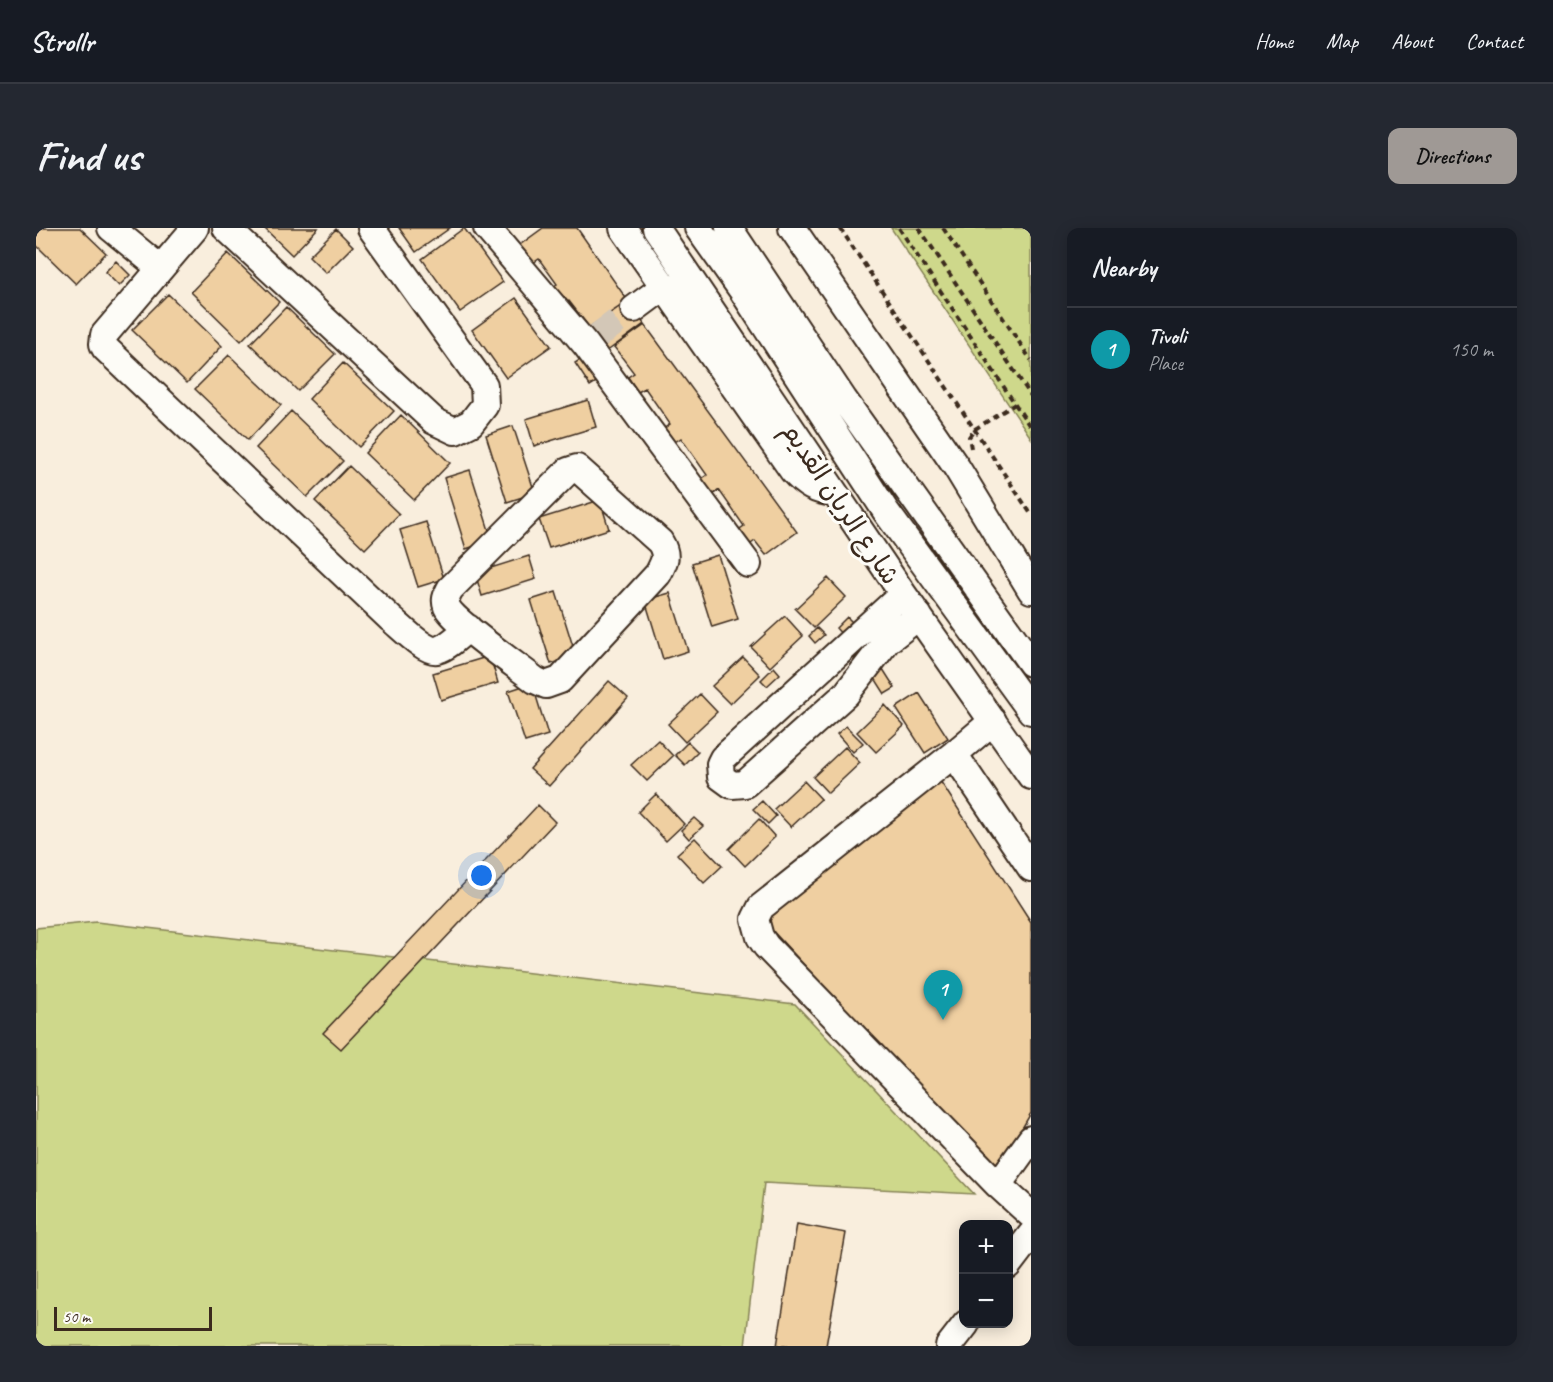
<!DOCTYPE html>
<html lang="en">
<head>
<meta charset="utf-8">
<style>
	body { margin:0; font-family:Caveat,"Playpen Sans Arabic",sans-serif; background:#242831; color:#f1f3f6 }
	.controls { position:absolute; right:18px; bottom:18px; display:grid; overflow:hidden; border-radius:12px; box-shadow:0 3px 15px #0003 }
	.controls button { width:54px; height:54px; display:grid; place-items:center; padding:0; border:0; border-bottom:2px solid #363941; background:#171b24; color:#f1f3f6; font:30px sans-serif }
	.scale { position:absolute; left:18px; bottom:15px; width:158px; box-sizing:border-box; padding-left:6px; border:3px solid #3b2a1e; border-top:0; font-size:16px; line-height:21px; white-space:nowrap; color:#3b2a1e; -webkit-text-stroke:4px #fdfcf7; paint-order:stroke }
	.you { position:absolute; left:446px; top:648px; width:21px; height:21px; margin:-15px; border:4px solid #fff; border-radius:50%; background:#1a73e8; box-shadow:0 0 0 9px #1a73e833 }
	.badge { display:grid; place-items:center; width:39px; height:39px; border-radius:50%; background:#9f9995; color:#fff; font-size:20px; font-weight:700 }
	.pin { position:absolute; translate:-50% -50px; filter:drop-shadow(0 2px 3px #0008) }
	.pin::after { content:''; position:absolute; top:32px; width:21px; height:18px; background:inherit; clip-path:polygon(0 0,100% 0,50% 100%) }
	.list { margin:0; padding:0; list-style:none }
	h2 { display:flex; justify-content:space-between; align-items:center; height:78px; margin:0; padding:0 24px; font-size:26px }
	h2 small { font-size:20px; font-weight:400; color:#9ea1a6 }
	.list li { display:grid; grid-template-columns:39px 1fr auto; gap:18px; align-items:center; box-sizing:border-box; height:84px; padding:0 24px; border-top:2px solid #363941 }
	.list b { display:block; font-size:22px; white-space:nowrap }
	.list p { margin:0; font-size:20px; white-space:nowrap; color:#9ea1a6 }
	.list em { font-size:20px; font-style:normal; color:#9ea1a6 }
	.map { position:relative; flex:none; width:995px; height:1118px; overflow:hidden; border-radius:12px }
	header { display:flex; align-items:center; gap:36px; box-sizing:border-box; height:84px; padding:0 30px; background:#171b24; border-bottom:2px solid #363941 }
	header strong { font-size:28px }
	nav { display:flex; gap:33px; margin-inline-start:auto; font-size:21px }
	.intro { display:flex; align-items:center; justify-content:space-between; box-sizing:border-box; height:144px; padding:0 36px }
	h1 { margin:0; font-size:42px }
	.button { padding:15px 27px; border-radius:12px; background:#9f9995; color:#111; font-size:21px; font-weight:700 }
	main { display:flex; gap:36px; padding:0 36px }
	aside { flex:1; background:#171b24; border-radius:12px; box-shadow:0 3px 15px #0003 }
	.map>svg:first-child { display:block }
</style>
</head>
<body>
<header>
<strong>Strollr</strong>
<nav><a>Home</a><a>Map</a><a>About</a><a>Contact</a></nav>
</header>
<div class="intro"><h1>Find us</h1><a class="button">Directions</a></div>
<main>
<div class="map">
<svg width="995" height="1118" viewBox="0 0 995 1118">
	<rect width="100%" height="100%" fill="#f9eedd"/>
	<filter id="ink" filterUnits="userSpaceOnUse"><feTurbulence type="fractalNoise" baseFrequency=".0167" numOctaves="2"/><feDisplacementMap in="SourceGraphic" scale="12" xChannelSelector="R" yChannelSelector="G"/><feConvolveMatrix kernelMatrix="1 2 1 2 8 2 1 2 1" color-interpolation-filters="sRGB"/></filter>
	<g filter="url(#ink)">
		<!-- green -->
		<path fill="#ced88b" stroke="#848154" stroke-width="1.5" d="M855,0h140v210z
			M60,694l699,82 179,190 -210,-11 -19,163h-709v-418z"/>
		<!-- building -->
		<path fill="#efcfa1" stroke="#3b2a1e" stroke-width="1.5" d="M6,0h38l26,25 -30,31 -40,-39v-11z
			M228,0h54l-26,27z
			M363,0h51l-34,24z
			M428,0l39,54 -43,30 -38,-53z
			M507,0h34l51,73 -39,26 -20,-26 -8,6 -13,-17 9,-6 -18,-25 -9,6 -13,-18z
			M300,1l17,17 -27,27 -17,-17z
			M192,25l51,49 -38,39 -50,-49z
			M80,33l14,14 -11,11 -14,-14z
			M132,66l54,52 -35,37 -55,-53z
			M480,70l35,48 -45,32 -34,-48z
			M592,73l16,23 -38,28 -17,-24z
			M250,79l49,47 -37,37 -48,-47z
			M609,97l152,207 -31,23 -11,-14 -7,5 -11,-15 7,-5 -25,-36 -9,7 -12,-16 9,-6 -26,-37 -9,6 -10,-14 8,-6 -25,-36 -7,4 -10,-15 6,-4 -20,-26z
			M193,127l52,50 -33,35 -53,-51z
			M550,128l15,23 -11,7 -15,-23z
			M307,135l51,48 -35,36 -50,-48z
			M552,172l8,27 -62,19 -8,-27z
			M255,183l52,50 -36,36 -51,-49z
			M365,187l49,48 -36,37 -49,-47z
			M477,198l22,67 -28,9 -21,-67z
			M313,238l50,48 -34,35 -50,-48z
			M434,242l22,70 -26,9 -22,-71z
			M564,272l9,29 -60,19 -10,-29z
			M390,294l18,57 -26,8 -18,-57z
			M682,327l20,64 -26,8 -20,-64z
			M493,328l7,23 -54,17 -7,-23z
			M792,350l18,19 -32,31 -19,-19z
			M520,364l20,64 -25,8 -20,-64z
			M634,365l18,58 -25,8 -18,-59z
			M749,388l18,20 -33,31 -19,-20z
			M811,389l8,8 -12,11 -7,-8z
			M781,400l7,7 -9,8 -6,-7z
			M454,428l8,27 -57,17 -8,-27z
			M707,429l17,18 -30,29 -18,-18z
			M845,438l14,22 -10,6 -14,-22z
			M738,439l6,7 -13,12 -6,-6z
			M573,453l19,17 -79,88 -19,-17z
			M496,455l16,52 -23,7 -17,-51z
			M883,465l29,45 -23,15 -29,-45z
			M664,466l17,18 -32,30 -17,-18z
			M849,477l19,21 -28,26 -19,-20z
			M810,498l17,17 -10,9 -16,-18z
			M622,512l15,16 -26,25 -16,-16z
			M652,514l10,10 -13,13 -10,-10z
			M809,519l15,16 -32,30 -15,-16z
			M901,548l94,146v191l-35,60 -227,-246v-21z
			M768,553l17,18 -30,28 -17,-18z
			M620,566l28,30 -18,17 -28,-29z
			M726,573l14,15 -8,8 -15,-15z
			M502,577l17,17 -214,227 -18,-16z
			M658,590l9,8 -14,13 -8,-9z
			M723,591l16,18 -30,29 -16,-17z
			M659,610l27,28 -18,17 -27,-29z
			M761,996l49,9 -20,113h-49z"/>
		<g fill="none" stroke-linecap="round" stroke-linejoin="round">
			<!-- minor-tunnel -->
			<path stroke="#d3c7b7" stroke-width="26" stroke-dasharray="26 13" stroke-linecap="butt" d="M560,109l38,-28"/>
			<defs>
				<path id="minor" d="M75,0l49,40
					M159,0l-91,107 -1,9 2,4 286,271c9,7 35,34 46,31 11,-3 23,-15 31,-22
					M190,0l208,193 21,10 16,-8 14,-18 -1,-20 -113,-157
					M451,0l99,117 162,219
					M587,0l170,243c12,14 23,20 41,22
					M620,0l247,366 128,182
					M662,0l44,62 145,223 144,198
					M693,0l115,172 187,263
					M756,0l165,240 74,122
					M598,81l31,-23
					M541,240l83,74c8,13 5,19 -2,32l-98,106 -14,5 -11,-5c-15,-12 -82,-59 -88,-73 -3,-8 0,-12 3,-18l118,-118z
					M867,366l-180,164 -3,6 1,13 11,8 13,-1 101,-90 41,-53 32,-25
					M957,493l-39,33 -193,153 -6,12 5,18 6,9 232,239 33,30
					M918,526l77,114
					M962,957l33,-46
					M972,1037l23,-30
					M913,1118l17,-22"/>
			</defs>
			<!-- minor casing -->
			<use href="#minor" stroke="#3b2a1e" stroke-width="30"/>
			<!-- path -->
			<path stroke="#3b2a1e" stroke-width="4" stroke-dasharray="6 4.5" stroke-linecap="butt" d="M804,0l191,286
				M863,0l132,200
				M883,0l112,168
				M907,0l88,132
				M935,220l-2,-11 6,-8 40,-25"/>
			<!-- minor -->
			<use href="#minor" stroke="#fdfcf7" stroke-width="26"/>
		</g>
	</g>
	<g text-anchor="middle" stroke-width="6" stroke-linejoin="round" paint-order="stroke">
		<!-- street labels -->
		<g font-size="26" fill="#3b2a1e" stroke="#fdfcf7">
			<text transform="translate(805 275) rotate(56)" y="9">شارع الريان القديم</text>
		</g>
	</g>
</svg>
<div class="controls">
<button>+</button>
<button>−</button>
</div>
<div class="scale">50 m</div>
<div class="you"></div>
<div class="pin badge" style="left:907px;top:792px;background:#0f9aa8">1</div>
</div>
<aside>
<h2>Nearby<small></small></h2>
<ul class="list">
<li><span class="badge" style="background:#0f9aa8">1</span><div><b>Tivoli</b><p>Place</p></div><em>150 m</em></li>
</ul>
</aside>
</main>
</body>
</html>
